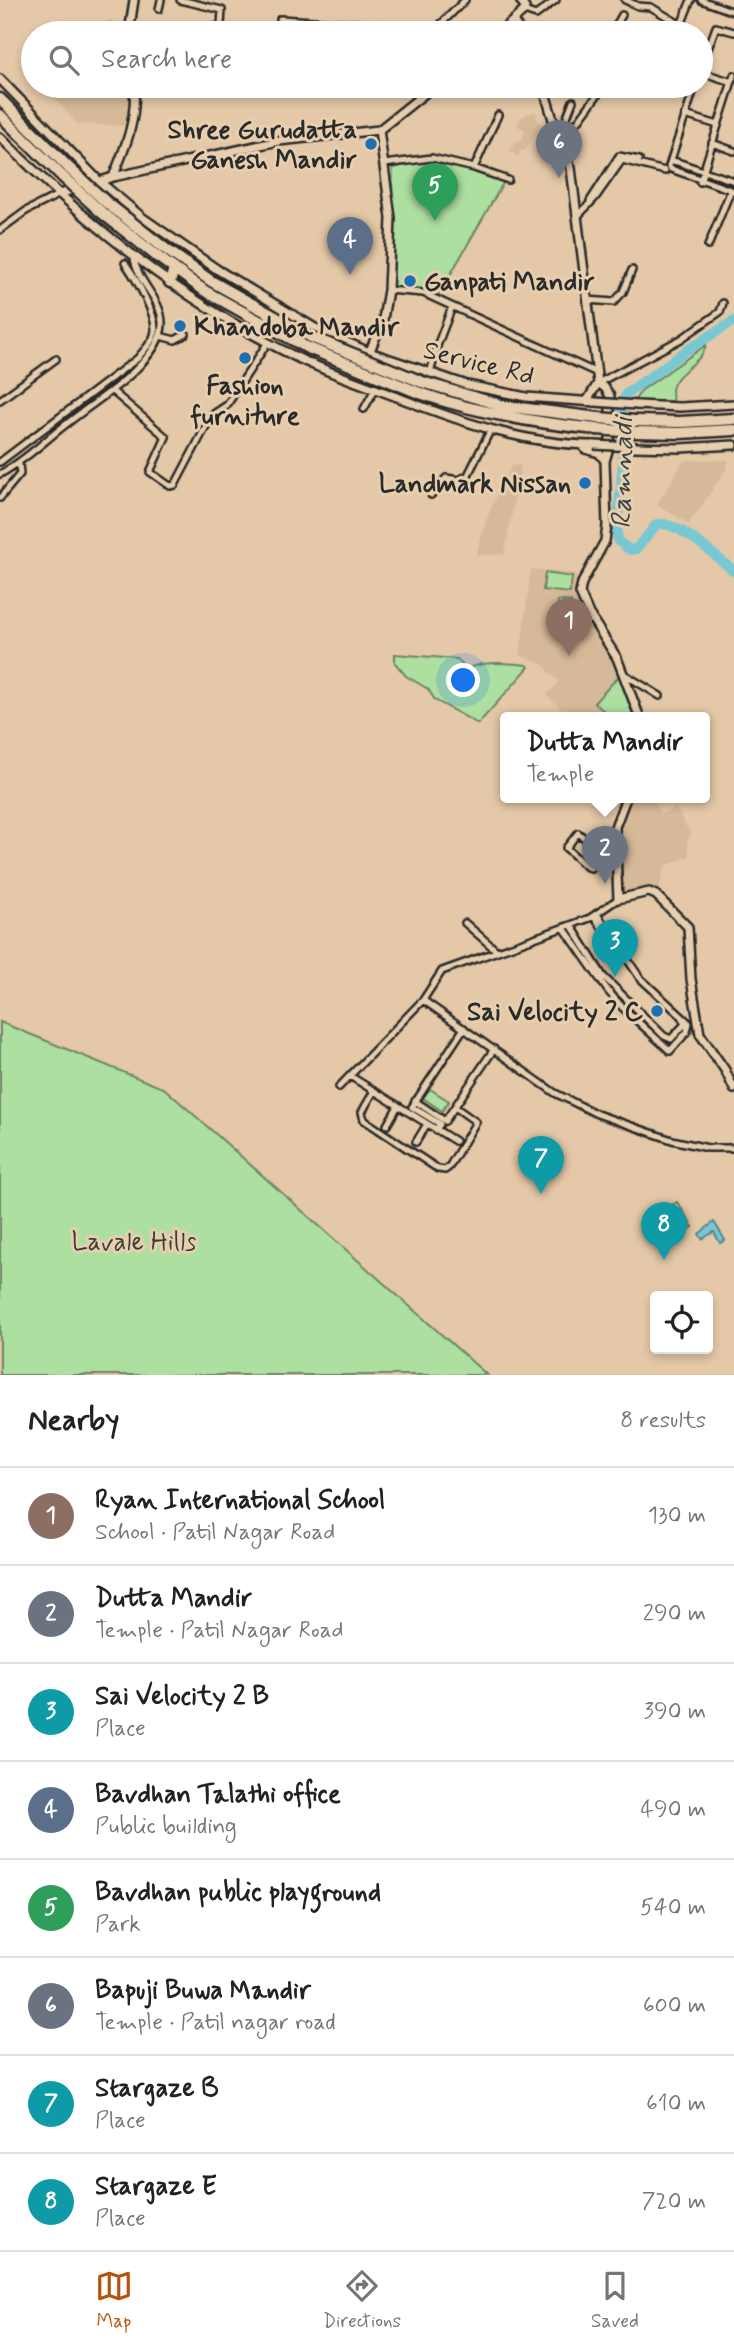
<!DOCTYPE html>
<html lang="en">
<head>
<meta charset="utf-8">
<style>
	body { margin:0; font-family:Mynerve,sans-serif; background:#f2f2f2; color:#222 }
	.controls { position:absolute; right:21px; bottom:21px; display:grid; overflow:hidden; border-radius:7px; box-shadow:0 4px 10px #0003 }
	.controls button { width:63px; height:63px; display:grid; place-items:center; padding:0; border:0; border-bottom:2px solid #e0e0e0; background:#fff; color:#222; font:35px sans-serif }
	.you { position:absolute; left:464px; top:681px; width:24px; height:24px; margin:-18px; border:5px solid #fff; border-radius:50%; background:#1a73e8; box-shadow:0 0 0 10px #1a73e833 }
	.badge { display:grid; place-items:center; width:46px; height:46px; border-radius:50%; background:#b45309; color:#fff; font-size:23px; font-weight:700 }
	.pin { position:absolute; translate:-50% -58px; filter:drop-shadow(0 2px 4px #0008) }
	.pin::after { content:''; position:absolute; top:37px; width:24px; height:21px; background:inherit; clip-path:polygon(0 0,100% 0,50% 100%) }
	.popup { position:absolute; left:500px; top:712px; width:210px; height:91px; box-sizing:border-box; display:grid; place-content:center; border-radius:7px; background:#fff; filter:drop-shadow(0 2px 5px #0005); font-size:23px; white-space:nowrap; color:#767676 }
	.popup b { font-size:26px; color:#222 }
	.popup::after { content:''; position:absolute; left:50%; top:100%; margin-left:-14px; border:14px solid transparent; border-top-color:#fff }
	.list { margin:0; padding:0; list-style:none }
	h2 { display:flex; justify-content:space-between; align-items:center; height:91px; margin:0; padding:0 28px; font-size:30px }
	h2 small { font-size:23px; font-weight:400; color:#767676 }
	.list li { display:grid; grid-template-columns:46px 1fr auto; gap:21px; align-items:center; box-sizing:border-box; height:98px; padding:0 28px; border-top:2px solid #e0e0e0 }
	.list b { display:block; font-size:26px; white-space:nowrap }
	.list p { margin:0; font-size:23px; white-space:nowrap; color:#767676 }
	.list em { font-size:23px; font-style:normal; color:#767676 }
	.icon { flex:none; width:38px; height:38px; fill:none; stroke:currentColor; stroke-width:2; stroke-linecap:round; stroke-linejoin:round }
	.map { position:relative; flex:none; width:734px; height:1375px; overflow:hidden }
	.search { position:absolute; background:#fff; box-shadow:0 4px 10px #0003; left:21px; right:21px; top:21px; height:77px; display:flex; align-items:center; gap:18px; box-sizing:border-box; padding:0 24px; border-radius:38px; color:#767676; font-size:26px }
	.sheet { height:875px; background:#fff }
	nav { display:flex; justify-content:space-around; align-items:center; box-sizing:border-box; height:98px; border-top:2px solid #e0e0e0; background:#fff; font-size:19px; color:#767676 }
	nav a { display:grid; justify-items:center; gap:4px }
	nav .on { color:#b45309 }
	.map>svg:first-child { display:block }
</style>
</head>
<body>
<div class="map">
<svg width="734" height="1375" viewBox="0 0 734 1375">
	<rect width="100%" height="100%" fill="#e4c8a7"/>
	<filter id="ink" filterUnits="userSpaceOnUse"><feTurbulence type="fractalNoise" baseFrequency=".0143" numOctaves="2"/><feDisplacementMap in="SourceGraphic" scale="14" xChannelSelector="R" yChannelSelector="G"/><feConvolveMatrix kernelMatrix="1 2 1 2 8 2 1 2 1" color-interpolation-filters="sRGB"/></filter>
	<g filter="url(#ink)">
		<!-- built -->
		<path fill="#d6b998" d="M53,86h78l-2,40 -52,-2 -29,-34z
			M534,112l4,2 -2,3 5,8 -16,26 -3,-1 -4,6 -8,-5 7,-11 3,2 6,-11 -9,-6 6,-9 2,1 3,-4 4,1z
			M684,460h44l-1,8 -38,56 -32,-19z
			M521,465l-17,90h-28l12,-40 11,-25 13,-24z
			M531,569l45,5 -1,18 3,6 30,47 30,73h-30l-5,-4 -2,4h-31l-23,-23 12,-13 -17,-18 -22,-9z
			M628,798h25l8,16 15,-6 15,27 -4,5 2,16 -24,10 -7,25 -13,-2 -24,4 -4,-45 2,-25z"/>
		<!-- green -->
		<path fill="#addfa0" stroke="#6c8566" stroke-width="2" d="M419,162h26l61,16 -68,118 -50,-6 5,-122z
			M706,345c-4,19 -31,26 -34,45 0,3 1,7 0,11h-38l8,-11z
			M545,573l27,4 -2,16 -27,-3z
			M558,601l13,1 -2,24 -13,-1z
			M395,654l62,5 8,9 2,13 5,-1 -1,-13c19,-6 36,-4 56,-2l2,2 -51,57 -43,-24 -7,-11 -22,-13 -11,-13z
			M619,676l15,42h-21l-19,-15z
			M0,1022l165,67 322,286h-487z
			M430,1089l19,12 -7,10 -19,-13z
			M677,1202l16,25 -15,10 -16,-25z"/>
		<!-- water -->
		<path fill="#78c8d4" stroke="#598990" stroke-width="2" d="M714,1222l11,18 -5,3 -6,-11 -12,7 -3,-5z"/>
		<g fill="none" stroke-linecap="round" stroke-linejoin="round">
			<!-- river -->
			<path stroke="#78c8d4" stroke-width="10" d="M734,321l-47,29 -61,44 -5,14 2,54 -6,69 1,10 12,9 6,-1 21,-25c22,-3 60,34 77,47"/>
			<defs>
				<path id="minor" d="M180,0l42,10 -1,15 -8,2
					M625,0l13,6 13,1 30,18
					M701,0l33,12
					M159,9l2,-9
					M524,11l12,4 20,-15
					M280,19l100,6 19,8
					M83,33h13
					M101,33l9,-6 10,6
					M432,33l33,-33
					M612,33l10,-18
					M675,33l6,-8 10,-25
					M701,68l15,-41 18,5
					M701,72l31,10
					M205,86l13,2 2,-2
					M685,115l33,10
					M557,134l5,-4 11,-29
					M559,139l20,-19 25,-34
					M712,143l22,8
					M671,160l63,21
					M384,164l48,-6 42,10 34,12
					M669,166l26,-80
					M474,168l24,-53
					M671,169l63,22
					M700,182l34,-107
					M590,201l29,-45 20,4
					M577,217l18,-19 27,-38 43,11
					M0,230l26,-19 34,-17
					M708,246l23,-56
					M388,290l35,3 174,80
					M587,300l27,2 9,-10 9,-22
					M160,336l15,4 11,-6
					M430,374l7,-28 15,-39
					M598,383l83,-44 39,-27 3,-9
					M112,391l54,46 -16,35 20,14 5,-1 37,-70 15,-10 41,-63
					M0,400l56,-41
					M364,409l11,-20
					M0,462l138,-104c5,-7 14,-15 16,-23 6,-16 -19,-58 -29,-72
					M0,474c25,-13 46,-35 69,-52 24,-19 51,-35 72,-58 10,-11 22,-26 21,-42 -1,-24 -25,-40 -28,-64
					M431,495l15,-17 13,2 9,-5 23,-46
					M0,498l20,-24 -1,-10
					M624,674l36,22
					M578,833l24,19 -1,4 -10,12 -4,-1 -21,-19z
					M597,847l18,1
					M593,916l13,17
					M465,923l32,28
					M571,925l32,51 61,60 7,3 14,-15 -3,-6
					M564,928l44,63 15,17 47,43 17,-19 2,-9 -49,-45 -43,-64
					M423,1000l132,93 42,21 75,26 36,8h26
					M350,1076l105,65
					M339,1087l84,-87 19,-29 148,-53 28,-19
					M374,1091l-12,21 2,8 74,49 7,1 4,-3 27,-45 -21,-15
					M415,1101l30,20 49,-72
					M387,1125l11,-19
					M436,1130l4,-6 -28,-17 52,-79
					M416,1142l11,-18"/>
				<path id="tertiary" d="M513,21l9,12
					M129,33l5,-33
					M499,33l25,-22 1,-3 -5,-8
					M0,79l99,102 44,37 75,52 97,58 54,24 98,33 59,12 69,5
					M543,86l17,57 11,25 27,215 -11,18
					M0,137c87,88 185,166 296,220 35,17 73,29 109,43 59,23 125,45 189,45
					M113,177l166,-36 100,-11 55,-44
					M60,194l53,-17c13,-31 24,-58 21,-91
					M368,356l15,-37 5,-29 3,-72 -12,-88
					M598,383l7,5 5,8v48l-5,17 2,65 -2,15 -23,42 -2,10 9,21 28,44 23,60
					M637,405l43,2 54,-3
					M583,445l2,4 14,4 6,8
					M634,447l46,1 54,-3
					M626,798l-11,29 3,72 31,-7 7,3 32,32 3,52 9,55 25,36 9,19"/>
				<path id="trunk" d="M0,99l70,70
					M0,115l63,62
					M164,248l47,33 100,56
					M158,257l47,34 101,56
					M170,282l4,-13
					M422,382l82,24 94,12
					M417,392c59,21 118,31 180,37
					M636,421l44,1 54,-3
					M635,432l45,1 54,-3"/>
			</defs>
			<!-- minor casing -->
			<use href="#minor" stroke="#2b2b2b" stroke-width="10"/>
			<!-- tertiary casing -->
			<use href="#tertiary" stroke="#2b2b2b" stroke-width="12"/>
			<!-- trunk casing -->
			<use href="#trunk" stroke="#2b2b2b" stroke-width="15"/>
			<!-- minor -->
			<use href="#minor" stroke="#e7ceaf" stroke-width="5"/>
			<!-- tertiary -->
			<use href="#tertiary" stroke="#e7ceaf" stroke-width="7"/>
			<!-- trunk -->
			<use href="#trunk" stroke="#e7ceaf" stroke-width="10"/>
			<defs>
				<path id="tertiary-bridge" d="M595,402l42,3
					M594,445l40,2"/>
				<path id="trunk-bridge" d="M70,169l37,34 57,45
					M63,177l37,34 58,46
					M311,337l111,45
					M306,347l111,45
					M598,418l38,3
					M597,429l38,3"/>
			</defs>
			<!-- tertiary-bridge casing -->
			<use href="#tertiary-bridge" stroke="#2b2b2b" stroke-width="12" stroke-linecap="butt"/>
			<!-- trunk-bridge casing -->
			<use href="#trunk-bridge" stroke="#2b2b2b" stroke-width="15" stroke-linecap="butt"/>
			<!-- tertiary-bridge -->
			<use href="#tertiary-bridge" stroke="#e7ceaf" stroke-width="7"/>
			<!-- trunk-bridge -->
			<use href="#trunk-bridge" stroke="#e7ceaf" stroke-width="10"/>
		</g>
	</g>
	<!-- markers -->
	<g fill="#1f6fb2" stroke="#e7ceaf" stroke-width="2.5">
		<circle cx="371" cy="144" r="7"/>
		<circle cx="410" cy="281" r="7"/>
		<circle cx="180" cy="326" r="7"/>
		<circle cx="245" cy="358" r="7"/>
		<circle cx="585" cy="483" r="7"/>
		<circle cx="657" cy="1011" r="7"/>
	</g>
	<g text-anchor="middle" stroke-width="6" stroke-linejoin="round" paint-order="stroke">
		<!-- poi labels -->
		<g font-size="26" font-weight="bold" fill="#2b2b2b" stroke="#e7ceaf" text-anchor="end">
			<text x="357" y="138">Shree Gurudatta<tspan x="357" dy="30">Ganesh Mandir</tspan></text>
			<text x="424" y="290" text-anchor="start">Ganpati Mandir</text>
			<text x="194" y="335" text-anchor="start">Khandoba Mandir</text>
			<text x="245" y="394" text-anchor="middle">Fashion<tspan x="245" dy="30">furniture</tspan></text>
			<text x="571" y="492">Landmark Nissan</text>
			<text x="643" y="1020">Sai Velocity 2 C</text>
		</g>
		<!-- street labels -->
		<g font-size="26" fill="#2b2b2b" stroke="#e7ceaf">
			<text transform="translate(479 362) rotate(14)" y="9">Service Rd</text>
		</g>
		<!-- park labels -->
		<g font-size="26" fill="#383d37" stroke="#e7ceaf">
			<text x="134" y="1250">Lavale Hills</text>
		</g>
		<!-- water labels -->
		<g font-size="28" font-style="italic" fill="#374344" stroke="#e7ceaf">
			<text transform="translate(621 473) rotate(-89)" y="10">Ramnadi</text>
		</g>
	</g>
</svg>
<div class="controls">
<button><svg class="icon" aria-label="locate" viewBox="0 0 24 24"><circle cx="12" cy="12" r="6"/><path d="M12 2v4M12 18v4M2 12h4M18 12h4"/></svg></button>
</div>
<div class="you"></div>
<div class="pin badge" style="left:569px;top:656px;background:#8d6e63">1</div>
<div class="pin badge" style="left:605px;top:884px;background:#6b7280">2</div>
<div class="popup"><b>Dutta Mandir</b>Temple</div>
<div class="pin badge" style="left:615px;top:977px;background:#0f9aa8">3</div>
<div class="pin badge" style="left:350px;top:275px;background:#5c6f8a">4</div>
<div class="pin badge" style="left:435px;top:221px;background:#2e9e5b">5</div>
<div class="pin badge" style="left:559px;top:178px;background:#6b7280">6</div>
<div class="pin badge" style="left:541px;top:1194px;background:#0f9aa8">7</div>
<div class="pin badge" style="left:664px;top:1260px;background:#0f9aa8">8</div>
<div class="search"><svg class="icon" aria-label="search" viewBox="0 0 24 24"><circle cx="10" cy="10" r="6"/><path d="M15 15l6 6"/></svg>Search here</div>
</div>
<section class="sheet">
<h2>Nearby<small>8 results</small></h2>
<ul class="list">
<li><span class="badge" style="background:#8d6e63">1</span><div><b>Ryan International School</b><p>School · Patil Nagar Road</p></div><em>130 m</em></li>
<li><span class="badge" style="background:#6b7280">2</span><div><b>Dutta Mandir</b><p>Temple · Patil Nagar Road</p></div><em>290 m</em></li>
<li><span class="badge" style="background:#0f9aa8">3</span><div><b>Sai Velocity 2 B</b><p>Place</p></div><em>390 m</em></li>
<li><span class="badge" style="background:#5c6f8a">4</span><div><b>Bavdhan Talathi office</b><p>Public building</p></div><em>490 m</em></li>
<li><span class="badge" style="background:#2e9e5b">5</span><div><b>Bavdhan public playground</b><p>Park</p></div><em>540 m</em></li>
<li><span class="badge" style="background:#6b7280">6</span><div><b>Bapuji Buwa Mandir</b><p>Temple · Patil nagar road</p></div><em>600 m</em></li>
<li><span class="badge" style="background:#0f9aa8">7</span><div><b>Stargaze B</b><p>Place</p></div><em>610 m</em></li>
<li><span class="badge" style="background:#0f9aa8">8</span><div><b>Stargaze E</b><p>Place</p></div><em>720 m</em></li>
</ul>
</section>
<nav>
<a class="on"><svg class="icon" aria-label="map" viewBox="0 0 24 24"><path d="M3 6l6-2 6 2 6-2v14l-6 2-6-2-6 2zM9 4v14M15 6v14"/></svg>Map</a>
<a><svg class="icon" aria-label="directions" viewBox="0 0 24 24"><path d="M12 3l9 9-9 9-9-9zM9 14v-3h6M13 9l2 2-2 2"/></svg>Directions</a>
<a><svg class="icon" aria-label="saved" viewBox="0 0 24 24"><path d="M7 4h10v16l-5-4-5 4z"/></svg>Saved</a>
</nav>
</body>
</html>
